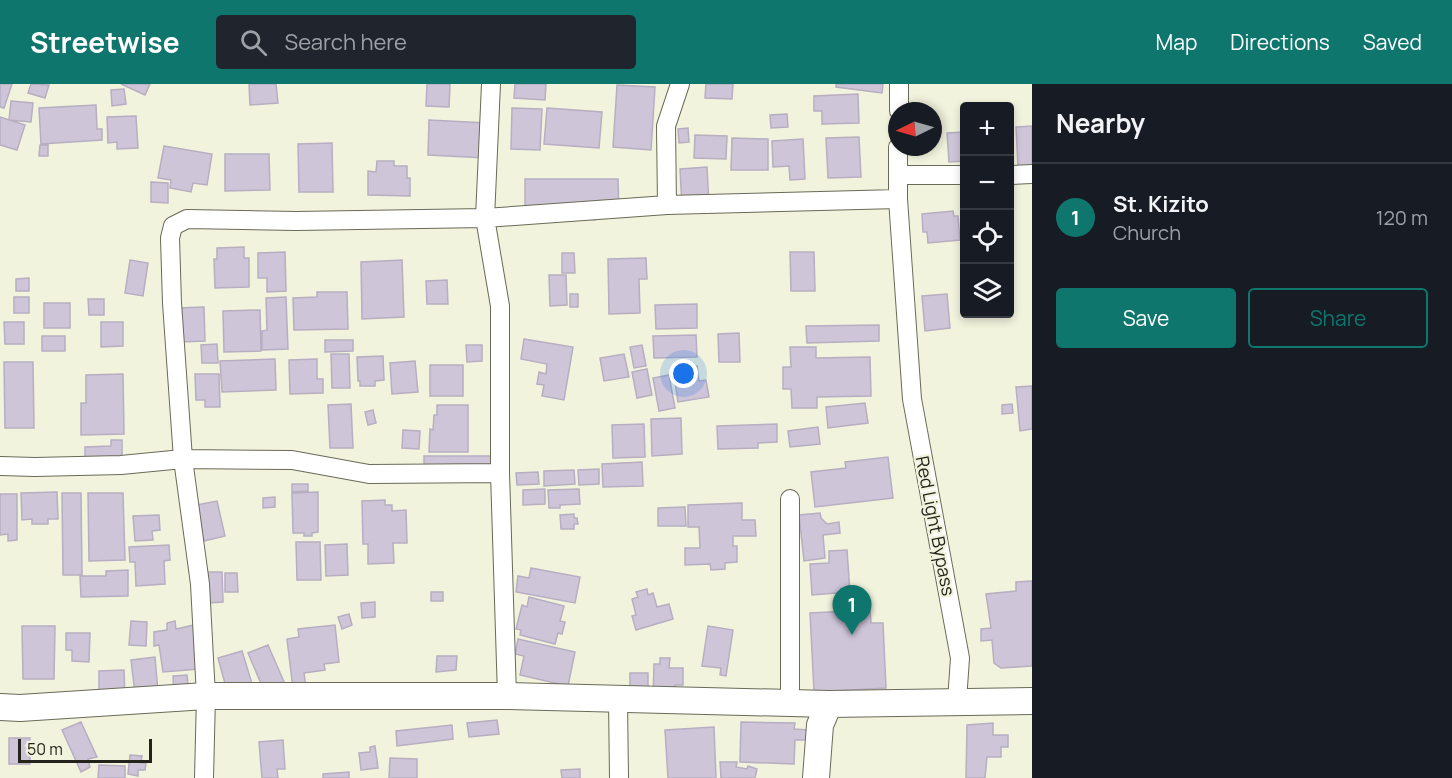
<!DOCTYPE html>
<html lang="en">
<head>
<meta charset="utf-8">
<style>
	body { margin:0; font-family:Manrope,sans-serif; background:#20242c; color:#f1f3f6 }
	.controls { position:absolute; right:18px; top:18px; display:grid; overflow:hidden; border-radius:6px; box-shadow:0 3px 9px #0003 }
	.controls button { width:54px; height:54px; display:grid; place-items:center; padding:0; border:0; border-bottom:2px solid #363941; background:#171b24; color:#f1f3f6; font:30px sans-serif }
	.compass { position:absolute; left:888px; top:18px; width:54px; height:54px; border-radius:50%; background:#171b24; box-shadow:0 3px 9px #0003; rotate:265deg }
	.scale { position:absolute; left:18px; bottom:15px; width:134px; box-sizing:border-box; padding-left:6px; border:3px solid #23231c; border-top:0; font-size:16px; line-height:21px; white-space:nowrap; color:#23231c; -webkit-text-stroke:4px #f2f3dd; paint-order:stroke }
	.you { position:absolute; left:684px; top:290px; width:21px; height:21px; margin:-15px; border:4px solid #fff; border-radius:50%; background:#1a73e8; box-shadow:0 0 0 9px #1a73e833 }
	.badge { display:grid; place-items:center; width:39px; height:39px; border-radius:50%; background:#0f766e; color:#fff; font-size:20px; font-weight:700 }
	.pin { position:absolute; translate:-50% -50px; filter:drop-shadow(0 2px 3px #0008) }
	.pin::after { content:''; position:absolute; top:32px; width:21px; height:18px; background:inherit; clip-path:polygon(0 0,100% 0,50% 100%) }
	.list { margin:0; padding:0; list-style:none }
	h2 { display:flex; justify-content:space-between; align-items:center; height:78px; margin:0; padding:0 24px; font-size:26px }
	h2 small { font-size:20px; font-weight:400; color:#9ea1a6 }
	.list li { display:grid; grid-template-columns:39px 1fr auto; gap:18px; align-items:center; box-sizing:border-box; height:108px; padding:0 24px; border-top:2px solid #363941 }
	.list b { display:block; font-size:22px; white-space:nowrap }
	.list p { margin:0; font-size:20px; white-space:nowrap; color:#9ea1a6 }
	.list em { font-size:20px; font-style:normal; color:#9ea1a6 }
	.actions { display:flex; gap:12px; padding:18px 24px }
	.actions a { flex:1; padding:14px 0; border:2px solid #0f766e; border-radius:6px; text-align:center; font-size:21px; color:#0f766e }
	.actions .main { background:#0f766e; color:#fff }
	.icon { flex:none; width:33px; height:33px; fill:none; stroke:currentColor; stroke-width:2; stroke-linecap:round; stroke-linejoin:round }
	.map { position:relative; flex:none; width:1032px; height:694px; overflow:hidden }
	header { display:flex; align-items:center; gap:36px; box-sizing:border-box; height:84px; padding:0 30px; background:#0f766e; color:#fff }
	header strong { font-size:28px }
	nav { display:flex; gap:33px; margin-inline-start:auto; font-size:21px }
	.search { width:420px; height:54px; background:#20242c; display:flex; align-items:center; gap:15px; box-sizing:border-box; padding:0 21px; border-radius:6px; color:#9ea1a6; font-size:22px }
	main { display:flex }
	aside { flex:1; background:#171b24 }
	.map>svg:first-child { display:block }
</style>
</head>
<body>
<header>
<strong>Streetwise</strong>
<div class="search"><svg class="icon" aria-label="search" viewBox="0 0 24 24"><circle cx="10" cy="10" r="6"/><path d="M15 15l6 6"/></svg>Search here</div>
<nav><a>Map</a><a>Directions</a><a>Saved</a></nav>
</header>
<main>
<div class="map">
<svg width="1032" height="694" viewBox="0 0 1032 694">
	<rect width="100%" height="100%" fill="#f2f3dd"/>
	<!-- building -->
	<path fill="#cfc5d9" stroke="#b7aec1" stroke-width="1.5" d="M0,0h12l-8,24 -4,-1z
		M31,0l18,1 -4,13 -17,-5z
		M121,0h29l-5,11z
		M249,0h27l2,19 -28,2z
		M427,0h23l-1,23 -23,-1z
		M515,0h31l-1,16 -31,-2z
		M706,0h27l-1,15 -27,-1z
		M836,0h47l-1,9 -46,-6z
		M617,1l38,2 -4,63 -38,-3z
		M124,5l2,15 -14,2 -1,-16z
		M858,10l1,29 -37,1v-13h-8v-15z
		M11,17l22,2 -2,19 -22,-2z
		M96,21l1,24h5v11l-61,4 -2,-36z
		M512,24l30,1 -2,41 -29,-1z
		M547,24l55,4 -3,36 -55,-4z
		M787,30l1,13 -17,1 -1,-13z
		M136,32l2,32 -21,1v-7l-9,1 -1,-26z
		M0,33l25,8 -8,25 -17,-5z
		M429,36l58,3 -1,35 -58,-3z
		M1032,42v40l-14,1 -2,-40z
		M688,44l1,14 -10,1 -1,-14z
		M964,48v29l-15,1 -2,-29z
		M695,51l32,1 -1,23 -32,-1z
		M859,53l2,40 -33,1 -2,-40z
		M732,54l36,1v31h-37z
		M803,55l2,40 -15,1 -1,-14 -16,1 -1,-26z
		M332,59l1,49h-34l-1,-48z
		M40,61h8v11h-9z
		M164,62l48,8 -5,31 -14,-2 -2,9 -21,-4 1,-8 -13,-2z
		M225,70h44l1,36 -45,1z
		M377,77h17v5h13v12h3v18l-42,-1v-24l8,1z
		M707,83l2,39 -27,2 -2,-39z
		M525,95h93l1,35h-24v6l-70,-7z
		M151,98l17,1v20l-17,-1z
		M953,127l1,5h4l2,24 -32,3 -1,-11h-4l-1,-18z
		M244,163v11h5v29l-34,1 -1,-29h3v-11z
		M285,168l1,39 -19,1v-14h-9v-25z
		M790,168h24l1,39h-24z
		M562,169h12l1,20h-13z
		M646,174l1,21h-8l1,34 -31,1 -1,-55z
		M130,176l18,3 -5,33 -18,-3z
		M402,176l2,57 -42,2 -1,-57z
		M549,191h17l1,30 -17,1z
		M29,194v13h-13v-12z
		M447,196l1,24h-21l-1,-23z
		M317,208h30l1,37 -54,1 -1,-32 24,-1z
		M570,210h8v13h-8z
		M947,210l3,34 -25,3 -3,-35z
		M14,213h15v16h-15z
		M286,213l2,52 -26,1v-19l5,-1 -1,-32z
		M88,215h16v16h-15z
		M44,219h26v25h-26z
		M697,220v24l-41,1 -1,-24z
		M204,223l1,34 -25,1 -1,-34z
		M260,226l1,41 -37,1 -1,-41z
		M4,238h20v22h-19z
		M101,238h22v24l-22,1z
		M879,241v16l-72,2 -1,-17z
		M739,249l1,29h-21l-1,-28z
		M696,251l1,22 -43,1 -1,-22z
		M42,252h23v15h-23z
		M524,255l49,8 -9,53 -22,-4 2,-11 -7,-1 2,-12 7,2 1,-10 -26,-5z
		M325,256h28v11l-28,1z
		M217,260l1,19h-16l-1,-18z
		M466,261h16v16l-15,1z
		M642,261l4,21 -12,2 -4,-21z
		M790,263h26v11l54,-1 1,39 -54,1v11h-25l-1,-19h-8v-22h8z
		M331,270h18l1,34h-18z
		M624,270l5,23 -25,4 -4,-23z
		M383,272l1,24 -9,1v5h-15v-5h-2l-1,-24z
		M275,275l1,31 -54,2 -2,-31z
		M317,275v20h6v14l-33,1 -1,-34z
		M415,277l3,31 -26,2 -2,-31z
		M4,278h29l1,66h-29z
		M430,281h33v31h-33z
		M697,282l2,15 7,-1 3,17 -31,5 -5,-33z
		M647,285l5,26 -15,3 -5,-26z
		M123,290l1,60 -43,1v-32h5v-28z
		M195,290h24l1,33h-15v-7h-9z
		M669,291l6,33 -16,3 -6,-33z
		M1032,302v43l-12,2 -4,-44z
		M865,319l3,20 -40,5 -2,-21z
		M351,320l2,44h-23l-2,-43z
		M1012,320l1,9 -11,1v-9z
		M437,321h31v47h-39l1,-23 3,1 1,-15h3z
		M373,326l3,13 -8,2 -3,-13z
		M681,334l1,36 -30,2 -1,-37z
		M644,340l1,33 -32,1 -1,-33z
		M777,340v18l-19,1v5l-40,1 -1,-23z
		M818,343l2,17 -30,3 -2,-16z
		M403,346l17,1 -1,18 -17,-1z
		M111,356h11v22h-37v-15l26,-1z
		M424,372h67v14h-67z
		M888,373l5,41 -78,9 -4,-35 35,-4 -1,-6z
		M642,378l1,24 -40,1 -1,-23z
		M599,385v15l-20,1 -1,-15z
		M574,386l1,14 -31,2v-15z
		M538,388l1,12 -22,1 -1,-12z
		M292,400h16v7l-16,1z
		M545,405v15l-22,1v-15z
		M579,405l1,15 -20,1v3h-11l-1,-18z
		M57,408l1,27h-10v5h-16v-5l-10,1 -1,-27z
		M318,408v40l-6,1v3h-8v-3h-11l-1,-40z
		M62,409h19l1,82h-19z
		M88,409h35l2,67 -36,1z
		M0,410h17v46l-9,1v-7l-8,1z
		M275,413v10l-12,1v-10z
		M385,416v5h7v6l14,-1 1,33h-14l1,20 -26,1v-20h-5l-1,-43z
		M217,417l8,35 -21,5 -8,-36z
		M742,419v17h13l1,16h-23v10h4v16l-12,1v6l-14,1 -1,-6 -25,1v-17h15l-1,-21h-11v-22z
		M685,423l1,19h-28v-18z
		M820,429l1,5 6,6 12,-2 1,11 -17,2 2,23 -21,3 -5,-46z
		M574,430v4h3l1,6h-4v5h-13l-1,-14z
		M159,431l1,15 -8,1 1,9 -18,1 -2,-25z
		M296,458h24l1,38h-24z
		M347,460l1,31 -22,1 -1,-31z
		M169,461l1,15 -6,1 1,23 -29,2 -1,-24h-5l-1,-15z
		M847,466l3,42 -38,3 -2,-31 19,-1v-12z
		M531,484l49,9 -5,26 -59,-11 2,-16 11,2z
		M128,486v26l-47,1 -1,-21h26v-5z
		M208,488h14l1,30 -14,1z
		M225,489h12l1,19h-13z
		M1032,497v85l-31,2 -7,-5 -2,-23 -11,1v-12l10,-1 -5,-34 30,-3v-9z
		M647,505l1,6 5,-2 4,14 12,-3 4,15 -37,11 -4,-14 4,-1 -4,-16 6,-2 -2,-5z
		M431,508h12v9h-12z
		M529,513l35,9 -4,15 5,1 -3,12 -4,-1 -3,11 -35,-9 1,-5 -5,-1 6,-24 5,2z
		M375,518v15l-13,1 -1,-15z
		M870,526l1,13h12l3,65 -72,4 -4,-79z
		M349,530l3,11 -10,4 -4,-12z
		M131,537l16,1 -1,24 -17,-1z
		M175,537l1,8 18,-4 5,44 -36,3 -4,-27 -5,1v-14l13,-2v-7z
		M335,541l4,37 -15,2 1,6 -21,3 2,15 -13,1 -6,-50 12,-2 -1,-8z
		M22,542h33l-1,53h-31z
		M708,542l25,4 -7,46 -6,-1 1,-7 -19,-2z
		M66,549h24l-1,29 -17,-1v-11h-6z
		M518,555l57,13 -7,34 -48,-11 4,-19 -9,-2z
		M268,561l17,39 -20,9 -17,-40z
		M242,567l11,36 -25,7 -10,-36z
		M437,572h20l-1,14 -20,2z
		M155,573l3,35 -23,2 -4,-34z
		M660,574h10l-1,10h14v17h-8v15l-22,-1 1,-35h6z
		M124,586l1,28 -26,1v-28z
		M630,589h18v23h-18z
		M187,591l2,18 -15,2 -1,-19z
		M497,636l2,14 -30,3 -2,-14z
		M81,638l16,35 -9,2 2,8 -9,5 -19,-42z
		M741,638l54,1 -1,6 15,1 3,10h-17l-1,24 -54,-2z
		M993,639v12h15v12h-7v10h-14l-2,21h-19l1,-53z
		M452,641l1,14 -56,7 -1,-15z
		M714,643l2,51h-48l-3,-48z
		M9,654h21v26h-21z
		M283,656l2,29h-8l1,9h-16l-3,-36z
		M375,662l3,22 -17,2 -2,-17 11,-1v-5z
		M130,671l12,1 -1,7h5l-1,7h-7v6l-10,-2z
		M390,674l27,1v19h-28z
		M720,678h17l-1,5 11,2 1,-3 9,3 -2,9h-34z
		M99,681l26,1v12h-27z
		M580,685v9h-18l-1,-8z
		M349,688v6h-26v-4z"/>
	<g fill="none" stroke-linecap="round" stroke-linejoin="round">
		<defs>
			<path id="street" d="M491,0l-6,134 15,88v167l7,223
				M899,27v-27
				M898,63v52l14,200 48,259 -3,43
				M898,91h66
				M1010,91l22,-1
				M667,121l-1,-79 14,-42
				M0,382l35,1 86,-2 62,-6 109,1 77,14 131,-1
				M618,616l1,78
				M790,620v-205
				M204,694l2,-82 -6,-112 -17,-125 -11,-156 -2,-65 3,-12 14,-7 109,2 189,-3 182,-13 231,-6"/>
			<path id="secondary" d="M0,623l20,1 186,-12h301l322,8
				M816,694l4,-53 9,-21 203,-3"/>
		</defs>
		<!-- street casing -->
		<use href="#street" stroke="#696a57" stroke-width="20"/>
		<!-- secondary casing -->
		<use href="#secondary" stroke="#696a57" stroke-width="28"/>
		<!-- street -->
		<use href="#street" stroke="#fff" stroke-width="18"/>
		<!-- secondary -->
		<use href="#secondary" stroke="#fff" stroke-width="26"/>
	</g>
	<g text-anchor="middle" stroke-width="4.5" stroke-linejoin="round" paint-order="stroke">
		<!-- street labels -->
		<g font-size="18" fill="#23231c" stroke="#f2f3dd">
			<text transform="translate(935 442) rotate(79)" y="6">Red Light Bypass</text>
		</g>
	</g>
</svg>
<div class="controls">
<button>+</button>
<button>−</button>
<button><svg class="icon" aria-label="locate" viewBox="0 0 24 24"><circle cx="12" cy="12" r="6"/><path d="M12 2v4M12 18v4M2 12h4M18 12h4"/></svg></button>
<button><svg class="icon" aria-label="layers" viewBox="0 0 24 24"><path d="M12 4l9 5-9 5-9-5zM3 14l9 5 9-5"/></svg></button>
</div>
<svg class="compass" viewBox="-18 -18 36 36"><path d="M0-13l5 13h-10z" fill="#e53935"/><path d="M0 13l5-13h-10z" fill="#9ea1a6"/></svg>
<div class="scale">50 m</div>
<div class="you"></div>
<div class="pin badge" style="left:852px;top:551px">1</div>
</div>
<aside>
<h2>Nearby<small></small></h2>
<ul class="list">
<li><span class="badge">1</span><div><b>St. Kizito</b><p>Church</p></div><em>120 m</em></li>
</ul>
<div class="actions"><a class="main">Save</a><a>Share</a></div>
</aside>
</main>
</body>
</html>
